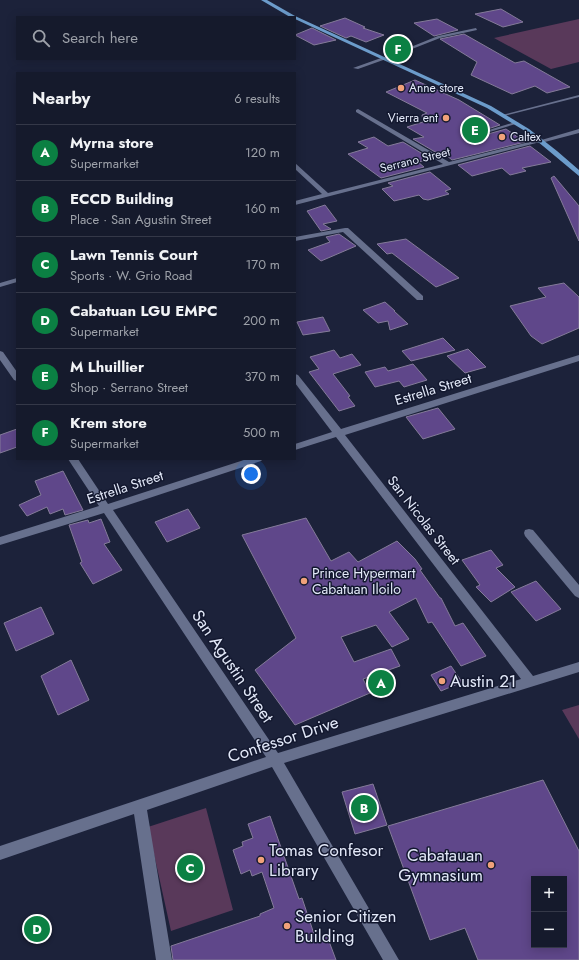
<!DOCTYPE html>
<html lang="en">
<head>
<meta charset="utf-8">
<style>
	body { margin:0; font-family:Jost,sans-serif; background:#222738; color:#f1f3f6 }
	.controls { position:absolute; right:12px; bottom:12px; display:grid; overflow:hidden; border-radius:0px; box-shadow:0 2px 10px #0003 }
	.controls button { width:36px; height:36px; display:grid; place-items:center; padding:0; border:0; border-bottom:1px solid #343848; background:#151a2c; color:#f1f3f6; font:20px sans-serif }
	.you { position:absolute; left:251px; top:474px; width:14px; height:14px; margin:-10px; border:3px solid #fff; border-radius:50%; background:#1a73e8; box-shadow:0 0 0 6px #1a73e833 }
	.badge { display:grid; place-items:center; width:26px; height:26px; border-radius:50%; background:#0b8043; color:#fff; font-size:13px; font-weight:700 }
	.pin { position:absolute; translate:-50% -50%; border:2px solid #fff; box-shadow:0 1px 4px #0006 }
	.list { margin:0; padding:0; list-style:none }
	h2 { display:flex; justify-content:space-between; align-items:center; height:52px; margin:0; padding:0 16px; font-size:17px }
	h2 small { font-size:13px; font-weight:400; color:#9da1a9 }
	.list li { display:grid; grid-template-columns:26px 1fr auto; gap:12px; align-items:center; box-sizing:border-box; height:56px; padding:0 16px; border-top:1px solid #343848 }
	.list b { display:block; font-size:15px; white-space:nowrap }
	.list p { margin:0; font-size:13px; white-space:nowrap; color:#9da1a9 }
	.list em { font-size:13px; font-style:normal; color:#9da1a9 }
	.icon { flex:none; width:22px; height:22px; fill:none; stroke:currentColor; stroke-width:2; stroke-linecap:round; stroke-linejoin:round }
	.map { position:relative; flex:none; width:579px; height:960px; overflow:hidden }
	.search { position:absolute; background:#151a2c; box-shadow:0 2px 10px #0003; left:16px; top:16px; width:280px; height:44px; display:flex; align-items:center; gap:10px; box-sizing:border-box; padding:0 14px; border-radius:0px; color:#9da1a9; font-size:15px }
	.panel { position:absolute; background:#151a2c; box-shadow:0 2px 10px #0003; left:16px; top:72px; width:280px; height:388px; border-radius:0px }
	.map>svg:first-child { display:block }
</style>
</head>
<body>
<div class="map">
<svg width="579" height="960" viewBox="0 0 579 960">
	<rect width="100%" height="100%" fill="#1c223a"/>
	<!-- green -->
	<path fill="#59395a" d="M579,19v43l-28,7 -57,-31z
		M579,705v34l-17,-29z
		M206,808l27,102 -62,21 -23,-104z"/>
	<!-- building -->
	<path fill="#5f478a" stroke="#847b99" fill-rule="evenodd" d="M501,9l22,13 -20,5 -28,-13z
		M345,18l20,9 -2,1 21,7 -18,7 -15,-6 -5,2 -26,-12z
		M437,19l21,11 -24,6 -20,-13z
		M312,28l24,12 -22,5 -19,-10z
		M464,34l51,29 9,-2 46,26 -23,6 -12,-7 -23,8 -41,-19 6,-13 -37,-23z
		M415,80l44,20 41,25 -34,11v2l4,1 36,-10 19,13 -73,18 -6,-5 -4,1 -29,-17 11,-2 -17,-10 16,-5 -1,-7 5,-2 -41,-21z
		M374,137l14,9 15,-4 28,17 -13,3 6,5 -43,11 -33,-24 20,-6 -10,-6z
		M530,146l21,16 -29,6 4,3 -16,4 -8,-7 -30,8 -14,-11z
		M430,172l21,17 -6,2 4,3 -21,6 -5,-1 -4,-4 -25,6 -12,-12 11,-3 -5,-3z
		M554,176l25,30v35l-28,-63z
		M325,205l12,16 -14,3 8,5 -10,2 -14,-20z
		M339,234l17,12 -35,15 -13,-11 22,-8 -4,-5z
		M406,239l53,39 -23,9 -44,-34 -5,1 -10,-10z
		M564,283l15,14v31l-37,16 -11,-8 -21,-30 36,-9 -8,-9z
		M385,302l10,9h-1l14,13 -18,6 -2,-9 -10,2 -15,-13z
		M323,317l7,14 -27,4 -6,-13z
		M443,338l12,12 -44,11 -9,-10z
		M468,349l18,18 -21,6 -18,-17z
		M334,350l6,8 12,-4 9,11 -28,9 17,22 -2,1 7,9 -16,5 -30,-39 10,-3 -9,-12z
		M413,364l14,16 -23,7 -5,-6 -24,6 -10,-15 20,-5 3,4z
		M438,408l17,21 -32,10 -17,-22z
		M17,429v18l-17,6v-18z
		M63,471l20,39 -18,5 -2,-6 -13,5 -3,-7 -20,9 -8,-11 22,-10 -6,-14z
		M188,509l12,19 -33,14 -12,-20z
		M306,518l25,43 18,-9 9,10 39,-21 18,18 7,10 -2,1 20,28h1l14,28 8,-3 23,33 -25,10 -29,-44 -4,1 -12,-25 -27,14 20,27 -17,8 -16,-22 -35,12 13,25 37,-13 9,17 -37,13 7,14 -75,32 -40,-55 41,-32 -54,-103z
		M101,519l9,23 -6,2 18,26 -29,14 -13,-21 2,-1 -13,-37 19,-5 1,3z
		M491,550l12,15 -7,3 19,19 -24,15 -15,-15 4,-2 -18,-25z
		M536,581l25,28 -25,12 -25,-29z
		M41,607l13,27 -38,17 -12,-28z
		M71,660l18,40 -31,15 -17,-39z
		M451,666l11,16 -21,9 -10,-16z
		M543,780l36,71v109h-101l-13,-32 -35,12 -42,-114zM534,879h30v66h-30z
		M373,784l14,41 -32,9 -13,-42z
		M270,816l29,83 3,-1 14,42 11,-4 9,24h-163l-2,-14 89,-30v-2l14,-6 -12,-36 -10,4 -2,-6 -9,4 -8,-24 10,-4 -1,-4 11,-4 -5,-14z"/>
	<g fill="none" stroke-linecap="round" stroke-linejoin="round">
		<!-- service -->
		<path fill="#67708d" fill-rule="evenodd" d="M476,28l1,2 -37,8 -56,22 -3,-1 57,-23z
			M579,95v2l-75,19 -2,-1z
			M515,122l4,1 -49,15 -4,-1z"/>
		<!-- minor -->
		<path fill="#67708d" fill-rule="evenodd" d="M381,58l5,1 -28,10 -5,-1z
			M358,109l91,53 92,-23 3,2 -249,64v-4l27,-7 -27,-25v-6l33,30 115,-29 -87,-52v-2z
			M345,228h3l75,68v4h-6l-74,-68 -48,9v-4z
			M17,278v4l-17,5v-4z
			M0,351l3,1 14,20v9l-3,-1 -14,-20z
			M579,355v6l-234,74 188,241 46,-14v10l-295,91 115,197h-16l-111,-193 -125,43 25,150h-16l-22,-146 -134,46v-14l266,-89 -162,-244 -104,32v-8l99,-31 -31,-47h10l30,45 139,-45h16l-2,2 -148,49 165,243 243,-74 -185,-242 -41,13v-6l37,-12 -37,-49v-9l3,1 43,54z
			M529,529l4,1 46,55v13l-4,-2 -50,-60 -1,-3 1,-3z"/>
		<!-- secondary -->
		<path fill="#67708d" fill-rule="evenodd" d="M579,129v4l-38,10 -3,-2z"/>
		<!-- primary -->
		<path fill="#6c9ccb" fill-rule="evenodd" d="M261,0h6l28,16 196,90 38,23 28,22 22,19v6l-54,-45 -38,-23 -192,-89v-2h-5z"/>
	</g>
	<!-- markers -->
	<g fill="#f0a27a" stroke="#13182f" stroke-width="1.5">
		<circle cx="401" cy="88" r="4"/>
		<circle cx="446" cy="118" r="4"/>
		<circle cx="502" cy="137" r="4"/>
		<circle cx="304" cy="581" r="4"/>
		<circle cx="442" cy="681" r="4"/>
		<circle cx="261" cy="860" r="4"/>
		<circle cx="491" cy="865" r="4"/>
		<circle cx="287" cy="926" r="4"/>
	</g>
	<g text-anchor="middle" stroke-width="3" stroke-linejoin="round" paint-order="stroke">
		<!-- far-poi labels -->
		<g font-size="12" fill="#e3e9f9" stroke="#13182f" text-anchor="start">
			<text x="409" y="92">Anne store</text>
			<text x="438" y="122" text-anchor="end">Vierra ent</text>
			<text x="510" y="141">Caltex</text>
		</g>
		<!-- far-street labels -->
		<g font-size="12" fill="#e3e9f9" stroke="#13182f">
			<text transform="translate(415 160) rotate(-14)" y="4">Serrano Street</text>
		</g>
		<!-- street labels -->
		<g font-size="14" fill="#e3e9f9" stroke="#13182f">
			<text transform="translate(433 389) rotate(-17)" y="5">Estrella Street</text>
			<text transform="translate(125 487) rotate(-18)" y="5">Estrella Street</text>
			<text transform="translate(424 520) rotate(52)" y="5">San Nicolas Street</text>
		</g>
		<!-- poi labels -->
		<g font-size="14" fill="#e3e9f9" stroke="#13182f" text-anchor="start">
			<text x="312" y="578">Prince Hypermart<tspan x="312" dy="16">Cabatuan Iloilo</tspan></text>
		</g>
		<!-- near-street labels -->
		<g font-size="17" fill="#e3e9f9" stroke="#13182f">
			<text transform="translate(233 666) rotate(56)" y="6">San Agustin Street</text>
			<text transform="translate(283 739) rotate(-18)" y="6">Confessor Drive</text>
		</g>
		<!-- near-poi labels -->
		<g font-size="17" fill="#e3e9f9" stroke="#13182f" text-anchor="start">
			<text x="450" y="687">Austin 21</text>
			<text x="269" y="856">Tomas Confesor<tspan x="269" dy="20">Library</tspan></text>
			<text x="483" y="861" text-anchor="end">Cabatauan<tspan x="483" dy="20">Gymnasium</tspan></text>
			<text x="295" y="922">Senior Citizen<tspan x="295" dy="20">Building</tspan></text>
		</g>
	</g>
</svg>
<div class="controls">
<button>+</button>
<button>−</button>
</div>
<div class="you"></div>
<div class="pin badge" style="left:381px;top:683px">A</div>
<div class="pin badge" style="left:364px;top:808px">B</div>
<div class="pin badge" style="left:190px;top:868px">C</div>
<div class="pin badge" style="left:37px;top:929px">D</div>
<div class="pin badge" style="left:475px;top:130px">E</div>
<div class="pin badge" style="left:398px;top:49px">F</div>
<div class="search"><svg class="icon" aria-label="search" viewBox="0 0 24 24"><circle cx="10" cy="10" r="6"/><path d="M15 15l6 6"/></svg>Search here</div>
<section class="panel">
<h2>Nearby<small>6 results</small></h2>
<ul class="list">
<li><span class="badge">A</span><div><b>Myrna store</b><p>Supermarket</p></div><em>120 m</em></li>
<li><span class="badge">B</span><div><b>ECCD Building</b><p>Place · San Agustin Street</p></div><em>160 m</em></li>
<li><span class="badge">C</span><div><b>Lawn Tennis Court</b><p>Sports · W. Grio Road</p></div><em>170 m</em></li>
<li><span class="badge">D</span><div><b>Cabatuan LGU EMPC</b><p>Supermarket</p></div><em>200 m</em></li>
<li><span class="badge">E</span><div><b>M Lhuillier</b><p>Shop · Serrano Street</p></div><em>370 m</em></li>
<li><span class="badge">F</span><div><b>Krem store</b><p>Supermarket</p></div><em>500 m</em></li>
</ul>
</section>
</div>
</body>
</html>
